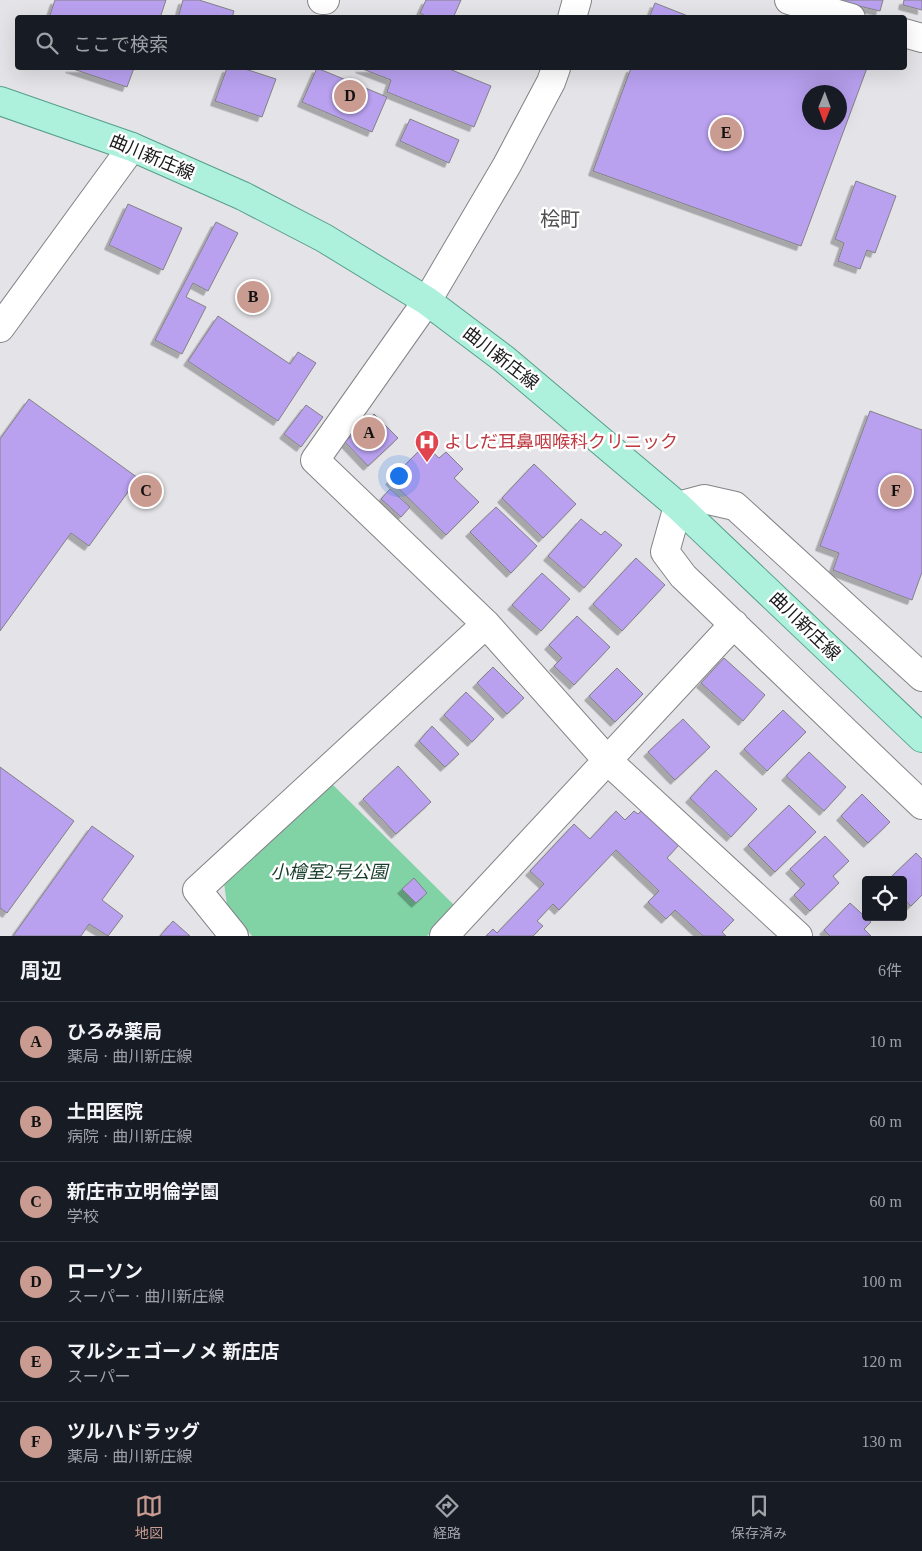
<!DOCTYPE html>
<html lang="ja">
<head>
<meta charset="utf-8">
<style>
	body { margin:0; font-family:"Times New Roman","Noto Sans JP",serif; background:#20242c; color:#f1f3f6 }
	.controls { position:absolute; right:15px; bottom:15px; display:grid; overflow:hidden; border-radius:5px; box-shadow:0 5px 20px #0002 }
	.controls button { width:45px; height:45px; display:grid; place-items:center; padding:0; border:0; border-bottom:1px solid #363941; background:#171b24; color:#f1f3f6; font:25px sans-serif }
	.compass { position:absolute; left:802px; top:85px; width:45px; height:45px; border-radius:50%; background:#171b24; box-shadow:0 5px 20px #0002; rotate:181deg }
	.you { position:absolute; left:398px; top:475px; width:18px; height:18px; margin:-12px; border:4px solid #fff; border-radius:50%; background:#1a73e8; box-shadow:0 0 0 8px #1a73e833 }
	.badge { display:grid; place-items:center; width:32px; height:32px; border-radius:50%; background:#c99b91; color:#111; font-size:16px; font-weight:700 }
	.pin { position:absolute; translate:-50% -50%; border:2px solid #fff; box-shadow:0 1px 5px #0006 }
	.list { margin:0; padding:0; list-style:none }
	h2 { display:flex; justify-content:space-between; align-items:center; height:65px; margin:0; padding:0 20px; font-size:21px }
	h2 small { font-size:16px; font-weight:400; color:#9ea1a6 }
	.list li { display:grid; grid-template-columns:32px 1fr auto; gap:15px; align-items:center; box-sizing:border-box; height:80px; padding:0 20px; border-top:1px solid #363941 }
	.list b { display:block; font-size:19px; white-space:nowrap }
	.list p { margin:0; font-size:16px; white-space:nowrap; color:#9ea1a6 }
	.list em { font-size:16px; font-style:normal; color:#9ea1a6 }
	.icon { flex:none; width:28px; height:28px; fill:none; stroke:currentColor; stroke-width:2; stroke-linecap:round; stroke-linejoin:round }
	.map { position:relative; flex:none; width:922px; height:936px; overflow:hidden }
	.search { position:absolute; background:#171b24; box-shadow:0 5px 20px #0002; left:15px; right:15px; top:15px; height:55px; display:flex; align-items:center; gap:12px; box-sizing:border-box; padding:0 18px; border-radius:5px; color:#9ea1a6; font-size:19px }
	.sheet { height:545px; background:#171b24 }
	nav { display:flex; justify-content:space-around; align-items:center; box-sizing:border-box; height:70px; border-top:1px solid #363941; background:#171b24; font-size:14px; color:#9ea1a6 }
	nav a { display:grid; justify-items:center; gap:2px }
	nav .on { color:#c99b91 }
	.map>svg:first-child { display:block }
</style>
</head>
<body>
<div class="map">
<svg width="922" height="936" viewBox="0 0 922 936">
	<defs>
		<filter id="shadow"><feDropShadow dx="-4.5" dy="4.5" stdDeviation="0" flood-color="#0004"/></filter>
	</defs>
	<rect width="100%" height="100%" fill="#e4e3e7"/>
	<!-- green -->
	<path fill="#81d3a6" d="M329,781l126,125 -28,30h-175l-25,-31 -3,-22z"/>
	<!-- building -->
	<path fill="#b9a1f0" stroke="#828185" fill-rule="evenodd" filter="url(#shadow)" d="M55,0h111l-6,18h-111z
		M183,0h16l35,11 -2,7h-54z
		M426,0h35l-8,18h-24l-9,-5z
		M834,0h49l-3,11z
		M904,0h18v10l-19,-5z
		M655,3l38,15h-44z
		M70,68h64l-7,19z
		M227,68h15l34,11 -14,38 -47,-16z
		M317,68l70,29 -15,35 -70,-30z
		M360,68h87l44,18 -17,41 -87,-35 4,-12z
		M631,68h236l-66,178 -208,-75zM810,92h30v30h-30z
		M410,119l49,21 -10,23 -49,-22z
		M856,181l40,15 -21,57 -8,-3 -7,19 -22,-8 6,-18 -9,-4z
		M128,204l54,24 -19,42 -54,-25z
		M216,222l22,11 -30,58 -15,-8 -7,14 20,10 -24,47 -27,-14z
		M218,316l72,48 8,-12 18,11 -38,58 -90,-60z
		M29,399l109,79 -49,68 -18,-13 -71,98v-192z
		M306,405l17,12 -22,30 -17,-13z
		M870,411l52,19v142l-10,28 -79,-30 6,-17 -19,-7z
		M374,414l24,24 -30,28 -23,-24z
		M425,445l14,13 7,-6 17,17 -9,9 25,24 -33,33 -56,-55z
		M534,464l42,40 -33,34 -41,-40z
		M390,489l20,18 -9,10 -20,-18z
		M496,507l41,39 -26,27 -41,-41z
		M581,519l20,16 4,-4 17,14 -38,43 -36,-32z
		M636,558l29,27 -43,46 -29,-27z
		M542,573l28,26 -29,32 -29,-26z
		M577,616l33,31 -36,38 -20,-19 8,-8 -13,-13z
		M724,658l41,37 -22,26 -42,-38z
		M493,667l31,31 -17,16 -30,-31z
		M617,668l26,26 -28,28 -26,-26z
		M466,692l28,27 -22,23 -28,-27z
		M783,710l23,22 -39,39 -23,-22z
		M683,719l27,28 -35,33 -27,-28z
		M432,726l27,28 -14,13 -26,-26z
		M809,752l37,35 -22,24 -38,-35z
		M398,766l33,36 -35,32 -33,-35z
		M0,767l74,54 -67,92 -7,-5z
		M716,770l41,39 -26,28 -41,-39z
		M862,794l28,28 -22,21 -27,-27z
		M789,805l27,27 -41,40 -27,-27z
		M642,810l37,35 -12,13 67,62 -12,12 4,4h-23l-28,-26 -9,9 -18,-17 11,-11 -43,-41 -57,60 -6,-6 -16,17 6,5 -10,10h-47l7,-7 4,4 47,-49 -14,-13 44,-47 16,15 26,-28 9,9 9,-9 4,3z
		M92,826l42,30 -32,44 21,16 -15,20 -19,-12 -8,12h-68z
		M825,836l24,25 -16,15 6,7 -29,28 -16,-16 11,-11 -15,-15z
		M916,853l6,6v36l-11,11 -8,-8v-18h-15z
		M414,878l13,15 -11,10 -14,-14z
		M850,903l21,19 -7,7 7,7h-41l-6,-6z
		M173,921l17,15h-30z"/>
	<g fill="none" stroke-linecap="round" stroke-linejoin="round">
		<defs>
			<path id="minor" d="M322,0h3
				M789,0l62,18
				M572,18l5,-18
				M904,33l18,5
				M556,68l-5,14 -44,83 -80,136 -112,159 171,164 122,137 190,175
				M0,328l132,-181
				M922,677l-187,-171 -31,-7 -26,7 -13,46 18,24 239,229
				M234,936l-37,-46 289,-266
				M444,936l290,-312"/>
			<path id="major" d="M0,101l132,46 111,49 81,42 103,63 77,58 174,147 244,232"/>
		</defs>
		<!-- minor casing -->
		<use href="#minor" stroke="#848387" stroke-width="30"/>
		<!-- major casing -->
		<use href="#major" stroke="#569f88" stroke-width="30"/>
		<!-- minor -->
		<use href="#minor" stroke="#fff" stroke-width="28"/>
		<!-- major -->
		<use href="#major" stroke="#adf1dc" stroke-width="28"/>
	</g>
	<!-- icons -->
	<defs>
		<symbol id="hospital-pin" viewBox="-11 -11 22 30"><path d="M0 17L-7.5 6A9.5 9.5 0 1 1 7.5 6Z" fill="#e0444e" stroke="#fff"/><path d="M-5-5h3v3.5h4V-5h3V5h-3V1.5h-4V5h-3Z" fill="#fff"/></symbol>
	</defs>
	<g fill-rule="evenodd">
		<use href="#hospital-pin" x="413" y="428" width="28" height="38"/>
	</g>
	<g text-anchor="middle" stroke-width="5" stroke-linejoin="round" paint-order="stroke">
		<!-- street labels -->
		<g font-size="18" fill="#181719" stroke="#fff">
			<text transform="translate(152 157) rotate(23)" y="6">曲川新庄線</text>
			<text transform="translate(501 358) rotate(38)" y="6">曲川新庄線</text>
			<text transform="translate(805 626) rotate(44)" y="6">曲川新庄線</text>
		</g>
		<!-- health labels -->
		<g font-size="18" fill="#be3a42" stroke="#fff" text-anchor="start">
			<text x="444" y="448">よしだ耳鼻咽喉科クリニック</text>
		</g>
		<!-- park labels -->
		<g font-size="18" font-style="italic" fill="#163d29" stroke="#fff">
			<text x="329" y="878">小檜室2号公園</text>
		</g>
		<!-- quarter labels -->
		<g font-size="20" fill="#505053" stroke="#fff">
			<text x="560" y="226">桧町</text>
		</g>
	</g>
</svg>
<div class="controls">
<button><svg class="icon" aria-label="locate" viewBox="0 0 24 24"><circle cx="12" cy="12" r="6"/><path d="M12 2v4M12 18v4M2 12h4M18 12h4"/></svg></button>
</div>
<svg class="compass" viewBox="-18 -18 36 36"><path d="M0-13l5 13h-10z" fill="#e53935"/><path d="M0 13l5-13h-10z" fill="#9ea1a6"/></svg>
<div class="you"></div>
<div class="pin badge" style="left:369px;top:433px">A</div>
<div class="pin badge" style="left:253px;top:297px">B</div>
<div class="pin badge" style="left:146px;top:491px">C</div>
<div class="pin badge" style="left:350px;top:96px">D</div>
<div class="pin badge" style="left:726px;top:133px">E</div>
<div class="pin badge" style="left:896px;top:491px">F</div>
<div class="search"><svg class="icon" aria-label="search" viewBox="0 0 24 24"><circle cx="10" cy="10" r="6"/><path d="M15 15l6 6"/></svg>ここで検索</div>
</div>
<section class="sheet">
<h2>周辺<small>6件</small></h2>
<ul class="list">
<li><span class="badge">A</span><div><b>ひろみ薬局</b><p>薬局 · 曲川新庄線</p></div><em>10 m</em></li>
<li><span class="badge">B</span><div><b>土田医院</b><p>病院 · 曲川新庄線</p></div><em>60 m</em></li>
<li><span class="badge">C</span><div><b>新庄市立明倫学園</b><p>学校</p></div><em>60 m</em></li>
<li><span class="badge">D</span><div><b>ローソン</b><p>スーパー · 曲川新庄線</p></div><em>100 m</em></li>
<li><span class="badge">E</span><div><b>マルシェゴーノメ 新庄店</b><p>スーパー</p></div><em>120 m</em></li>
<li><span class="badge">F</span><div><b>ツルハドラッグ</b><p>薬局 · 曲川新庄線</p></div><em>130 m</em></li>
</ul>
</section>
<nav>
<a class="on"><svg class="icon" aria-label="map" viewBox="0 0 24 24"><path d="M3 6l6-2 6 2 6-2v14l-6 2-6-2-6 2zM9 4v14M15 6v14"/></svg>地図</a>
<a><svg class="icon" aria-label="directions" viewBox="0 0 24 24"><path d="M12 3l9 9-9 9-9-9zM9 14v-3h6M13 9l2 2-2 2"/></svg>経路</a>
<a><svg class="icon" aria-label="saved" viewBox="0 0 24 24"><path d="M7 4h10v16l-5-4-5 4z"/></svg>保存済み</a>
</nav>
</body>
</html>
